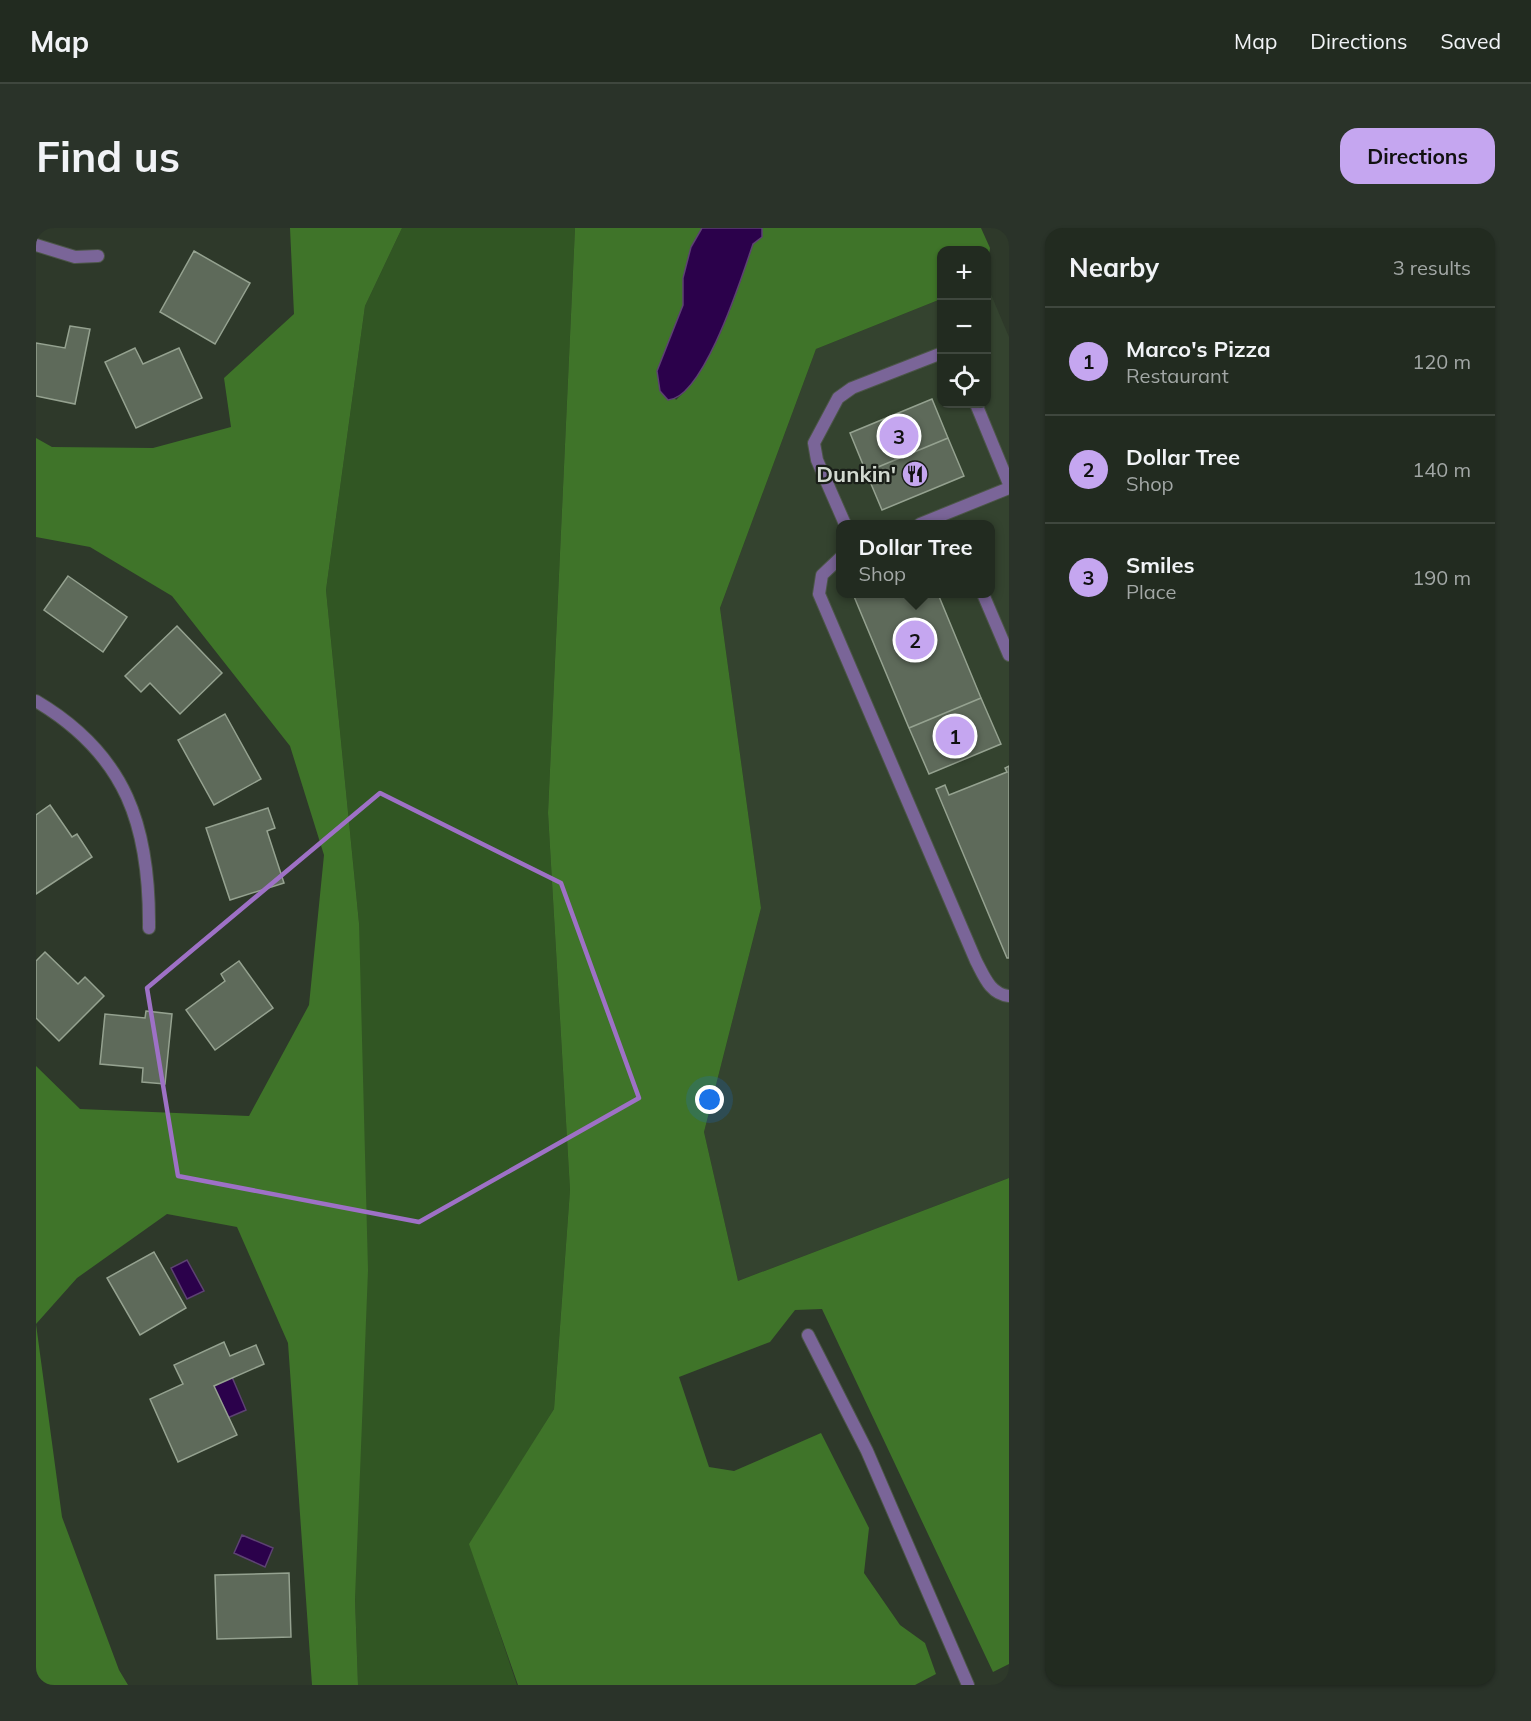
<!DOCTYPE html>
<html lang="en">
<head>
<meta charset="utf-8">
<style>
	body { margin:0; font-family:Mulish,sans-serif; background:#2a3329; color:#f1f3f6 }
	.controls { position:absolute; right:18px; top:18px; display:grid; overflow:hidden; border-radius:12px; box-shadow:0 2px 4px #0004 }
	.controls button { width:54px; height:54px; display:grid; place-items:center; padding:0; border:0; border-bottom:2px solid #3f473e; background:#222b20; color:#f1f3f6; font:30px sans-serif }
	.you { position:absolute; left:674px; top:872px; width:21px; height:21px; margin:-15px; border:4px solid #fff; border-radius:50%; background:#1a73e8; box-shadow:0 0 0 9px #1a73e833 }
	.badge { display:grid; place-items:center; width:39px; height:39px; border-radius:50%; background:#c5a6f0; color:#111; font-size:20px; font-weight:700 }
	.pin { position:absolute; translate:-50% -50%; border:3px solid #fff; box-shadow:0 2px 6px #0006 }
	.popup { position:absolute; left:800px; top:292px; width:159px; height:78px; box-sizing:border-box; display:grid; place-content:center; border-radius:12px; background:#222b20; filter:drop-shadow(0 2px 4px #0005); font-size:20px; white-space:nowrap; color:#a2a7a5 }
	.popup b { font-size:22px; color:#f1f3f6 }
	.popup::after { content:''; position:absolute; left:50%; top:100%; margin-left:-12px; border:12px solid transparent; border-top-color:#222b20 }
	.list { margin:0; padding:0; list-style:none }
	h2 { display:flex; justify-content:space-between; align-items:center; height:78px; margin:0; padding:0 24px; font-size:26px }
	h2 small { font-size:20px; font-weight:400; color:#a2a7a5 }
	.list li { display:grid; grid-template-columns:39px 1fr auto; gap:18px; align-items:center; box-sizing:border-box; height:108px; padding:0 24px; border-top:2px solid #3f473e }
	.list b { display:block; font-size:22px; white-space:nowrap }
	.list p { margin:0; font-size:20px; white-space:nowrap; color:#a2a7a5 }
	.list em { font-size:20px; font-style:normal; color:#a2a7a5 }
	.icon { flex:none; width:33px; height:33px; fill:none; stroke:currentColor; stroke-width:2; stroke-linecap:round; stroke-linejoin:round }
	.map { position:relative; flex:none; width:973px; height:1457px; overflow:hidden; border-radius:18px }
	header { display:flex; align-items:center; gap:36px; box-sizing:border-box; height:84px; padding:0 30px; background:#222b20; border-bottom:2px solid #3f473e }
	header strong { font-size:28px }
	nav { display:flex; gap:33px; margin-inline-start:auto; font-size:21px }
	.intro { display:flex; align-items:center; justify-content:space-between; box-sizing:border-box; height:144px; padding:0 36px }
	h1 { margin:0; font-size:42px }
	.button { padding:15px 27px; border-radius:18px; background:#c5a6f0; color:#111; font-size:21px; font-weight:700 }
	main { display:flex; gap:36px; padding:0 36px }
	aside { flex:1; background:#222b20; border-radius:18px; box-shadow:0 2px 4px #0004 }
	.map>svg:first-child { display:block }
</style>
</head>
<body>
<header>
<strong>Map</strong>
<nav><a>Map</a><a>Directions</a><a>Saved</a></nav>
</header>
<div class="intro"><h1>Find us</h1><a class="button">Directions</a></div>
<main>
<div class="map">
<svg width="973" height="1457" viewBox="0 0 973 1457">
	<rect width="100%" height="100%" fill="#2e392a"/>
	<!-- built -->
	<path fill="#34432f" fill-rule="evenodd" d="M951,57l22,52v841l-271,103 -34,-149 57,-224 -41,-300 96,-259 125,-50 1,105h44zM804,296h150v70h-150z"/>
	<!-- green -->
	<path fill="#315623" d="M366,0h173l-27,585 22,377 -16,219 -84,135 47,141h-159l-3,-86 4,-676 -33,-333 39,-284z"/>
	<!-- forest -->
	<path fill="#3f7429" d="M254,0h112l-37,78 -39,284 33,333 9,347 -13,329 3,86h-46l-24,-342 -51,-116 -70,-13 -90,64 -41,46 26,193 57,153 9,15h-92v-619l44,43 169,7 60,-111 15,-150 -34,-109 -118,-150 -82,-49 -54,-10v-99l16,9 101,1 78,-21 -7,-49 70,-64z
		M539,0h127l-11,19 -8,31v27l-26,66 19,29c40,-36 60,-107 77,-156l9,-7v-9h219l9,20 -3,23 -1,-21h-44l-1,49 -125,50 -96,259 41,300 -57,224 34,149 271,-103v486l-16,8 -171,-363 -27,1 -25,32 -91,35 30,90 25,4 87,-38 48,95 -5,45 36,52 25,18 11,31 -21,11h-397l-49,-141 85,-135 16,-219 -22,-377z"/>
	<!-- water -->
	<path fill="#2b014b" stroke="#5d4273" stroke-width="1.5" d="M666,0h60v9l-9,7c-11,32 -49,154 -85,156l-8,-9 -3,-20 26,-66v-27l8,-31z
		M151,1032l17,31 -17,8 -16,-31z
		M196,1149l14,33 -21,9 -14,-33z
		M206,1307l31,13 -8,19 -31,-14z"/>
	<!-- building -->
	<path fill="#5e6a5a" stroke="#95a290" stroke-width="1.5" d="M158,23l56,32 -35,61 -55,-32z
		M34,98l20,3 -15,75 -39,-8v-53l29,5z
		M99,120l8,16 36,-16 23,50 -66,30 -31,-66z
		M896,171l16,39 -82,34 -16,-39z
		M912,210l16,38 -82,34 -16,-38z
		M32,348l59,41 -24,35 -59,-42z
		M817,366h85l43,104 -72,30z
		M141,398l45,47 -42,41 -30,-31 -9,9 -16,-16z
		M945,470l20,46 -72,30 -20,-46z
		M189,486l36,65 -47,26 -36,-65z
		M973,538v192h-2l-71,-169 9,-4 4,10 58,-23 -2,-4z
		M14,577l22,32 5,-3 15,23 -56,37v-79z
		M232,580l7,20 -8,3 17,52 -54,17 -24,-72z
		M9,724l33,32 7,-7 19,19 -45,45 -23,-23v-57z
		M203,733l34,47 -58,42 -29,-40 39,-29 -4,-7z
		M110,783l26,3 -7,70 -23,-2 1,-14 -43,-4 5,-50 40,4z
		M118,1024l32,56 -46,27 -33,-57z
		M188,1114l6,14 26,-11 8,19 -50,22 23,49 -59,27 -28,-63 33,-15 -9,-19z
		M253,1345l2,64 -74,2 -2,-64z"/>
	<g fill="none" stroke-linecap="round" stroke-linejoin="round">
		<defs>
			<path id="service" d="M940,176l33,80
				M809,296l-28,-64 -3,-17 24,-45 14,-10 90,-35
				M884,296l89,-36
				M804,330l-18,17 -3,19 157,367c8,15 14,33 33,35
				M947,366l26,61
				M772,1107l59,116 101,234"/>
			<path id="minor" d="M0,17l39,12 23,-1
				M0,473c91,54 114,126 113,227"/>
		</defs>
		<!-- service casing -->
		<use href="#service" stroke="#4c5648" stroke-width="14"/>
		<!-- minor casing -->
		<use href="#minor" stroke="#4c5648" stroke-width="14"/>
		<!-- service -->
		<use href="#service" stroke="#7a6598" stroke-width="12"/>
		<!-- minor -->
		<use href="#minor" stroke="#7a6598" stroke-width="12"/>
	</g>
	<!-- marked area -->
	<path fill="none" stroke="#9e71c6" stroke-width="4.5" stroke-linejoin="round" d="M344,565l181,90 78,215 -220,124 -241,-46 -31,-188z"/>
	<!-- icons -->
	<defs>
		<symbol id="restaurant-disc" viewBox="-11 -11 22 22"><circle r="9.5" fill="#c5a6f0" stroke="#191e18"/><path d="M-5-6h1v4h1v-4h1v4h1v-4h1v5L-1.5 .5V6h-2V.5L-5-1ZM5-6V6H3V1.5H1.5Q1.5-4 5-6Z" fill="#111"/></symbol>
	</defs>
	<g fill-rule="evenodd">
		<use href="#restaurant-disc" x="864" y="231" width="30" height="30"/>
	</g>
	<g text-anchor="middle" stroke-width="4.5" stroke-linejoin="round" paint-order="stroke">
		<!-- poi labels -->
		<g font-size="22" font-weight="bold" fill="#d2d9d0" stroke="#191e18" text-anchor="end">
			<text x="860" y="254">Dunkin'</text>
		</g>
	</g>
</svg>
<div class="controls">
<button>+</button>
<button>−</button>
<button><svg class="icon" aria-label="locate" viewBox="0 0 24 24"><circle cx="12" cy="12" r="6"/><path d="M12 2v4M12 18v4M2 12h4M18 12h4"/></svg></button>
</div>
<div class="you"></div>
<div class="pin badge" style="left:919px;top:508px">1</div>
<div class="pin badge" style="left:879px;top:412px">2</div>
<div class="popup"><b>Dollar Tree</b>Shop</div>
<div class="pin badge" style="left:863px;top:208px">3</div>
</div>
<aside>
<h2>Nearby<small>3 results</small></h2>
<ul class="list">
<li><span class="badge">1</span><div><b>Marco's Pizza</b><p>Restaurant</p></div><em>120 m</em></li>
<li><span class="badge">2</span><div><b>Dollar Tree</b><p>Shop</p></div><em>140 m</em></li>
<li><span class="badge">3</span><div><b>Smiles</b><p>Place</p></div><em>190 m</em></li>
</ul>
</aside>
</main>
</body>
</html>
